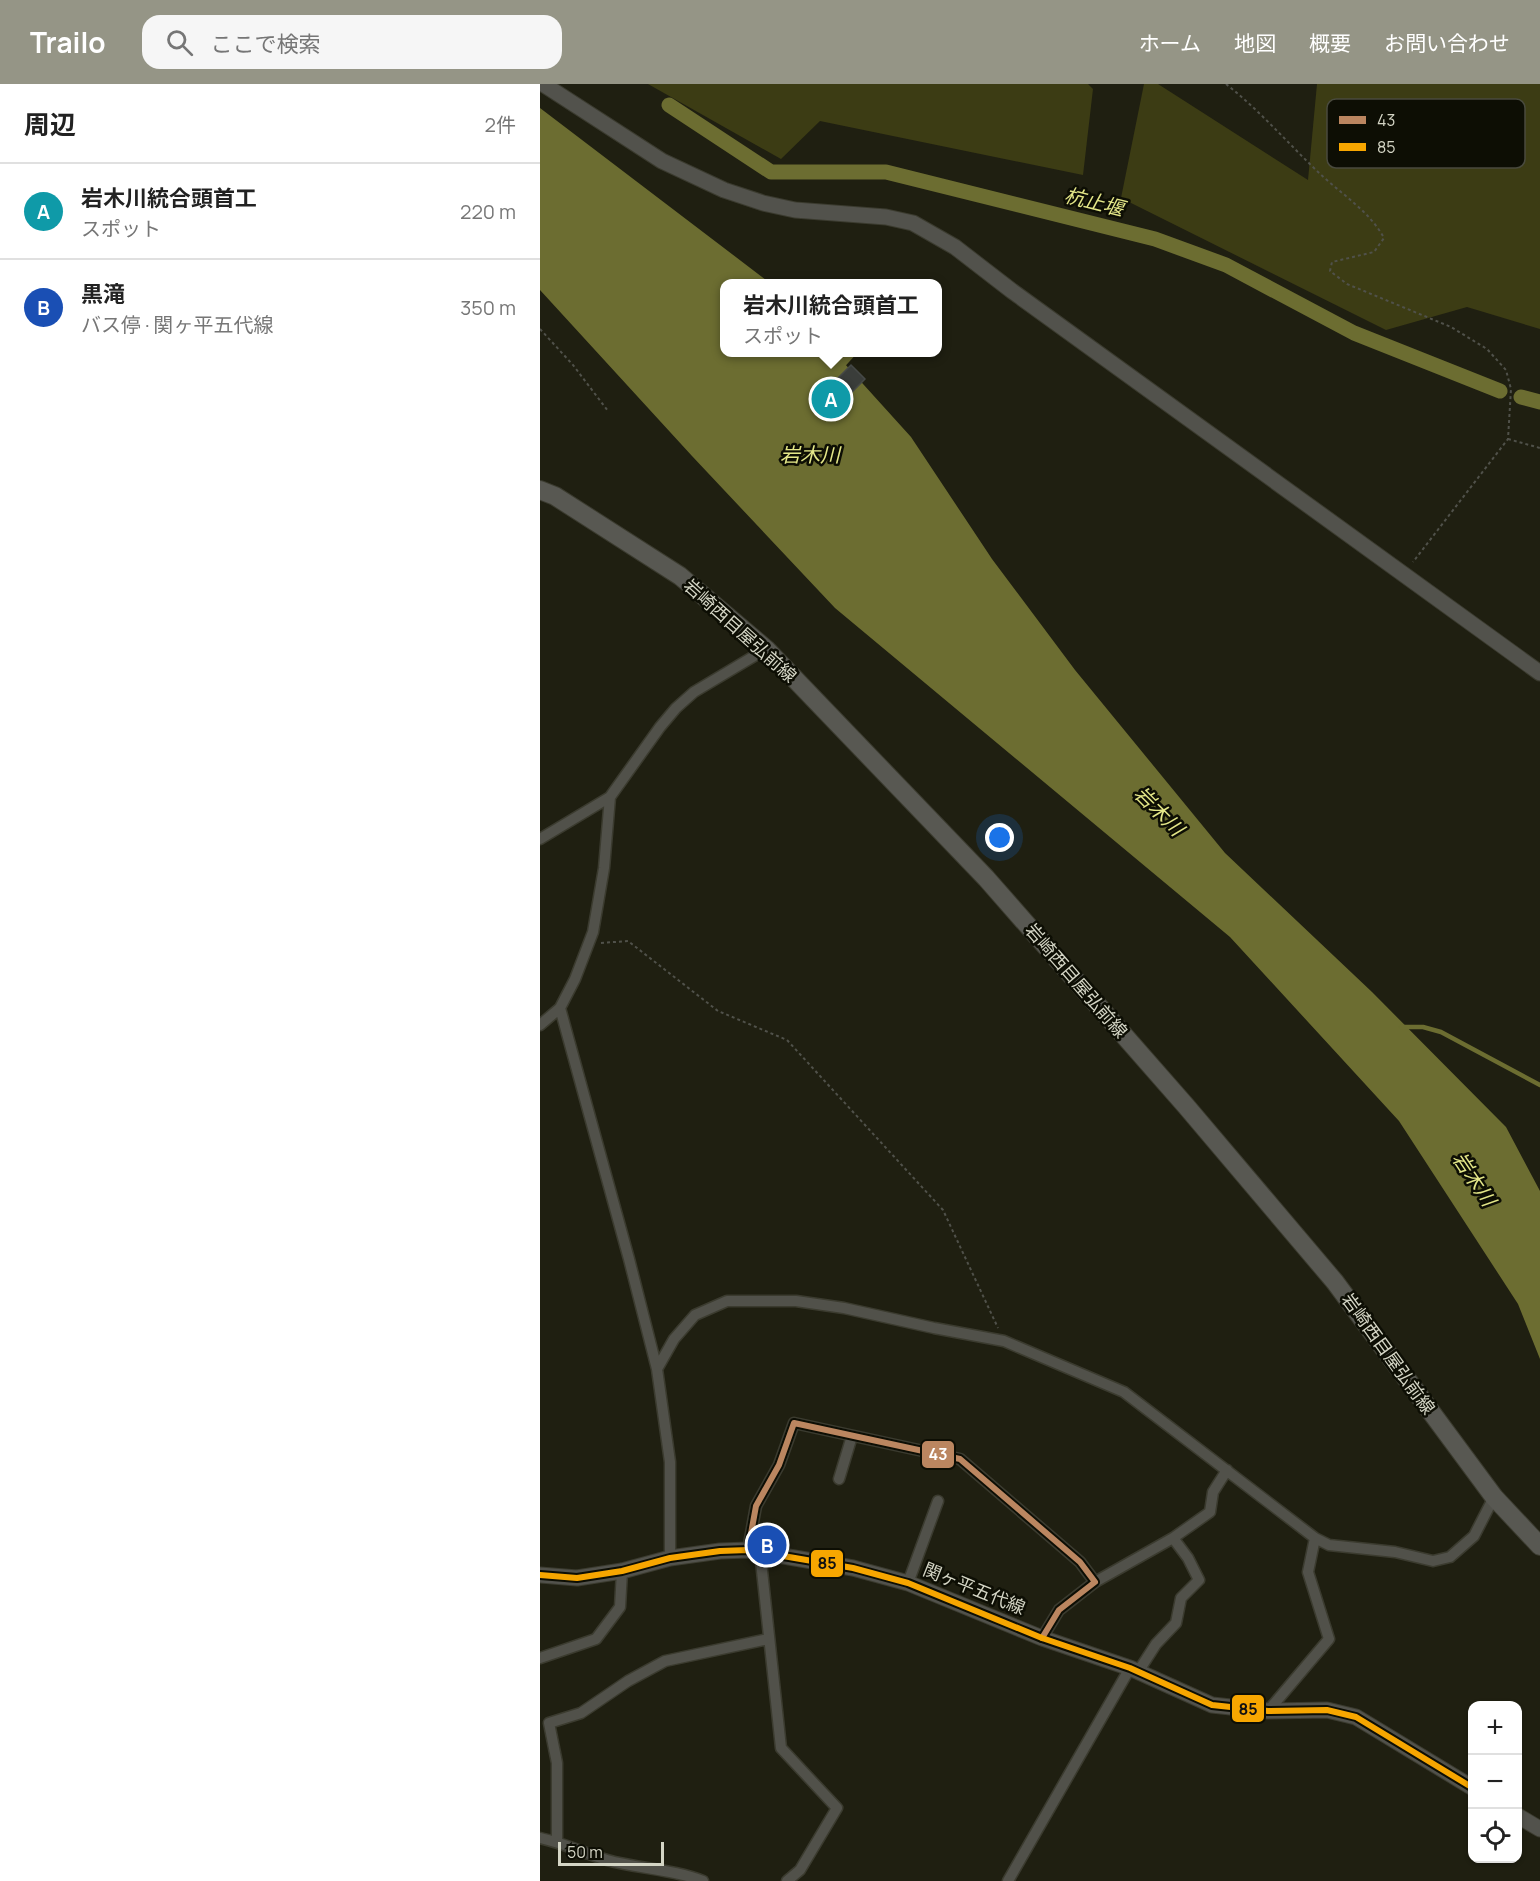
<!DOCTYPE html>
<html lang="ja">
<head>
<meta charset="utf-8">
<style>
	body { margin:0; font-family:Manrope,"Noto Sans JP",sans-serif; background:#f6f6f6; color:#222 }
	.controls { position:absolute; right:18px; bottom:18px; display:grid; overflow:hidden; border-radius:12px; box-shadow:0 2px 4px #0004 }
	.controls button { width:54px; height:54px; display:grid; place-items:center; padding:0; border:0; border-bottom:2px solid #e0e0e0; background:#fff; color:#222; font:30px sans-serif }
	.scale { position:absolute; left:18px; bottom:15px; width:106px; box-sizing:border-box; padding-left:6px; border:3px solid #d4d5c5; border-top:0; font-size:16px; line-height:21px; white-space:nowrap; color:#d4d5c5; -webkit-text-stroke:4px #0d0e04; paint-order:stroke }
	.you { position:absolute; left:460px; top:754px; width:21px; height:21px; margin:-15px; border:4px solid #fff; border-radius:50%; background:#1a73e8; box-shadow:0 0 0 9px #1a73e833 }
	.badge { display:grid; place-items:center; width:39px; height:39px; border-radius:50%; background:#959586; color:#fff; font-size:20px; font-weight:700 }
	.pin { position:absolute; translate:-50% -50%; border:3px solid #fff; box-shadow:0 2px 6px #0006 }
	.popup { position:absolute; left:180px; top:195px; width:222px; height:78px; box-sizing:border-box; display:grid; place-content:center; border-radius:12px; background:#fff; filter:drop-shadow(0 2px 4px #0005); font-size:20px; white-space:nowrap; color:#767676 }
	.popup b { font-size:22px; color:#222 }
	.popup::after { content:''; position:absolute; left:50%; top:100%; margin-left:-12px; border:12px solid transparent; border-top-color:#fff }
	.list { margin:0; padding:0; list-style:none }
	h2 { display:flex; justify-content:space-between; align-items:center; height:78px; margin:0; padding:0 24px; font-size:26px }
	h2 small { font-size:20px; font-weight:400; color:#767676 }
	.list li { display:grid; grid-template-columns:39px 1fr auto; gap:18px; align-items:center; box-sizing:border-box; height:96px; padding:0 24px; border-top:2px solid #e0e0e0 }
	.list b { display:block; font-size:22px; white-space:nowrap }
	.list p { margin:0; font-size:20px; white-space:nowrap; color:#767676 }
	.list em { font-size:20px; font-style:normal; color:#767676 }
	.icon { flex:none; width:33px; height:33px; fill:none; stroke:currentColor; stroke-width:2; stroke-linecap:round; stroke-linejoin:round }
	.map { position:relative; flex:none; width:1000px; height:1797px; overflow:hidden }
	header { display:flex; align-items:center; gap:36px; box-sizing:border-box; height:84px; padding:0 30px; background:#959586; color:#fff }
	header strong { font-size:28px }
	nav { display:flex; gap:33px; margin-inline-start:auto; font-size:21px }
	.search { width:420px; height:54px; background:#f6f6f6; display:flex; align-items:center; gap:15px; box-sizing:border-box; padding:0 21px; border-radius:18px; color:#767676; font-size:22px }
	main { display:flex }
	aside { flex:1; background:#fff }
	.map>svg:first-child { display:block }
</style>
</head>
<body>
<header>
<strong>Trailo</strong>
<div class="search"><svg class="icon" aria-label="search" viewBox="0 0 24 24"><circle cx="10" cy="10" r="6"/><path d="M15 15l6 6"/></svg>ここで検索</div>
<nav><a>ホーム</a><a>地図</a><a>概要</a><a>お問い合わせ</a></nav>
</header>
<main>
<aside>
<h2>周辺<small>2件</small></h2>
<ul class="list">
<li><span class="badge" style="background:#0f9aa8">A</span><div><b>岩木川統合頭首工</b><p>スポット</p></div><em>220 m</em></li>
<li><span class="badge" style="background:#1a4fb4">B</span><div><b>黒滝</b><p>バス停 · 関ヶ平五代線</p></div><em>350 m</em></li>
</ul>
</aside>
<div class="map">
<svg width="1000" height="1797" viewBox="0 0 1000 1797">
	<rect width="100%" height="100%" fill="#1f1f11"/>
	<!-- green -->
	<path fill="#3c3c14" d="M108,0h440l5,5 -10,86 -263,-54 -39,38z
		M604,0h14l150,96 9,-96h223v245l-73,-22 -81,23 -265,-132z"/>
	<!-- water -->
	<path fill="#6c6d31" d="M0,24l230,175 -46,1v68l111,1 76,84 81,122 83,111 150,183 147,139 134,135 34,64v168l-22,-55 -119,-183 -169,-184 -395,-329 -143,-152 -152,-166z"/>
	<g fill="none" stroke-linecap="round" stroke-linejoin="round">
		<!-- stream -->
		<path stroke="#6c6d31" stroke-width="4.5" d="M861,943h22l18,5 99,53"/>
		<!-- canal -->
		<path stroke="#6c6d31" stroke-width="15" d="M129,21l102,67h115l269,67 71,26 128,68 146,58
			M288,290l20,-22
			M981,313l19,5"/>
	</g>
	<!-- building -->
	<path fill="#3a3d3a" stroke="#464947" stroke-width="1.5" d="M311,281l14,14 -33,33 -14,-14z"/>
	<g fill="none" stroke-linecap="round" stroke-linejoin="round">
		<defs>
			<path id="street" d="M0,755l70,-42 50,-70 16,-19 18,-16 72,-43
				M20,924l69,251 28,110 13,93v96
				M0,941l20,-17 15,-29 18,-47 11,-64 6,-71
				M117,1285l17,-30 21,-24 32,-14h69l48,7 90,20 70,13 120,51 191,146 14,7 66,7 38,9 17,-4 24,-21 20,-39
				M299,1395l13,-43
				M208,1466l8,-44 23,-41 15,-42 166,36 120,103 15,20 -36,28 -17,28
				M220,1468l21,196 56,60 -37,62 -13,11
				M555,1498l78,-44 37,-26 3,-20 14,-22
				M368,1499l30,-82
				M0,1574l56,-19 24,-32 2,-36
				M598,1588l18,-28 20,-21 5,-25 18,-18 -11,-22 -15,-20
				M728,1627l61,-72 -21,-67 7,-34
				M0,1754c23,5 44,15 67,22 32,9 66,9 96,21
				M17,1758v-79l-8,-40 32,-10 47,-32 37,-20 103,-22
				M468,1797l122,-213"/>
			<path id="secondary" d="M3,0l119,77 62,29 39,13 32,7 91,7 27,6 42,24 57,44 528,382
				M0,1491l37,3 45,-7 48,-13 50,-7 28,-1 105,18 55,15 134,55 88,30 82,37 56,6 59,-1 29,7 117,71
				M978,1732l22,13"/>
			<path id="primary" d="M0,406l15,6 125,80 86,73 220,229 200,228 149,176 159,215 46,49"/>
		</defs>
		<!-- street casing -->
		<use href="#street" stroke="#3b3b2f" stroke-width="13"/>
		<!-- secondary casing -->
		<use href="#secondary" stroke="#3b3b2f" stroke-width="17"/>
		<!-- primary casing -->
		<use href="#primary" stroke="#3b3b2f" stroke-width="20"/>
		<!-- path -->
		<path stroke="#50514a" stroke-width="2" stroke-dasharray="3 3" stroke-linecap="butt" d="M686,0c33,26 60,57 90,86 22,22 53,40 68,68l-10,14 -42,10 -2,9 17,13 104,43 36,22 19,21 5,19 -3,50 -95,123
			M0,245l33,36 35,46
			M968,355l32,9
			M61,859l27,-2 90,70 69,29 156,170 55,118"/>
		<!-- street -->
		<use href="#street" stroke="#51514a" stroke-width="10"/>
		<!-- secondary -->
		<use href="#secondary" stroke="#52524c" stroke-width="15"/>
		<!-- primary -->
		<use href="#primary" stroke="#585852" stroke-width="18"/>
		<defs>
			<path id="bus-1" d="M208,1466l8,-44 23,-41 15,-42 166,36 120,103 15,20 -36,28 -17,28"/>
			<path id="bus-2" d="M0,1491l37,3 45,-7 48,-13 50,-7 28,-1 105,18 55,15 134,55 88,30 82,37 56,6 59,-1 29,7 117,71"/>
		</defs>
		<!-- bus-1 casing -->
		<use href="#bus-1" stroke="#0d0e04" stroke-width="10"/>
		<!-- bus-2 casing -->
		<use href="#bus-2" stroke="#0d0e04" stroke-width="10"/>
		<!-- bus-1 -->
		<use href="#bus-1" stroke="#bb8660" stroke-width="6"/>
		<!-- bus-2 -->
		<use href="#bus-2" stroke="#f7a600" stroke-width="6"/>
	</g>
	<g text-anchor="middle" stroke-width="5" stroke-linejoin="round" paint-order="stroke">
		<!-- street labels -->
		<g font-size="18" fill="#d4d5c5" stroke="#0d0e04">
			<text transform="translate(200 547) rotate(42)" y="6">岩崎西目屋弘前線</text>
			<text transform="translate(536 897) rotate(49)" y="6">岩崎西目屋弘前線</text>
			<text transform="translate(848 1270) rotate(54)" y="6">岩崎西目屋弘前線</text>
			<text transform="translate(434 1505) rotate(22)" y="6">関ヶ平五代線</text>
		</g>
		<!-- water labels -->
		<g font-size="20" font-style="italic" fill="#e4e788" stroke="#0d0e04">
			<text transform="translate(554 118) rotate(14)" y="7">杭止堰</text>
			<text x="270" y="378">岩木川</text>
			<text transform="translate(619 727) rotate(45)" y="7">岩木川</text>
			<text transform="translate(934 1095) rotate(56)" y="7">岩木川</text>
		</g>
	</g>
	<!-- legend -->
	<rect x="787" y="15" width="198" height="69" rx="9" fill="#0d0e04" stroke="#494a3e" stroke-width="1.5"/>
	<rect x="799" y="32" width="27" height="8" fill="#bb8660"/>
	<rect x="799" y="59" width="27" height="8" fill="#f7a600"/>
	<g font-size="16" fill="#d4d5c5">
		<text x="837" y="42">43</text>
		<text x="837" y="69">85</text>
	</g>
	<g stroke="#0d0e04" stroke-width="2">
		<rect x="381" y="1356" width="34" height="29" rx="6" fill="#bb8660"/>
		<rect x="270" y="1465" width="34" height="29" rx="6" fill="#f7a600"/>
		<rect x="691" y="1610" width="34" height="29" rx="6" fill="#f7a600"/>
	</g>
	<g font-size="16" text-anchor="middle" font-weight="bold" fill="#fff">
		<text x="398" y="1376">43</text>
	</g>
	<g font-size="16" text-anchor="middle" font-weight="bold" fill="#111">
		<text x="287" y="1485">85</text>
		<text x="708" y="1631">85</text>
	</g>
</svg>
<div class="controls">
<button>+</button>
<button>−</button>
<button><svg class="icon" aria-label="locate" viewBox="0 0 24 24"><circle cx="12" cy="12" r="6"/><path d="M12 2v4M12 18v4M2 12h4M18 12h4"/></svg></button>
</div>
<div class="scale">50 m</div>
<div class="you"></div>
<div class="pin badge" style="left:291px;top:315px;background:#0f9aa8">A</div>
<div class="popup"><b>岩木川統合頭首工</b>スポット</div>
<div class="pin badge" style="left:227px;top:1461px;background:#1a4fb4">B</div>
</div>
</main>
</body>
</html>
